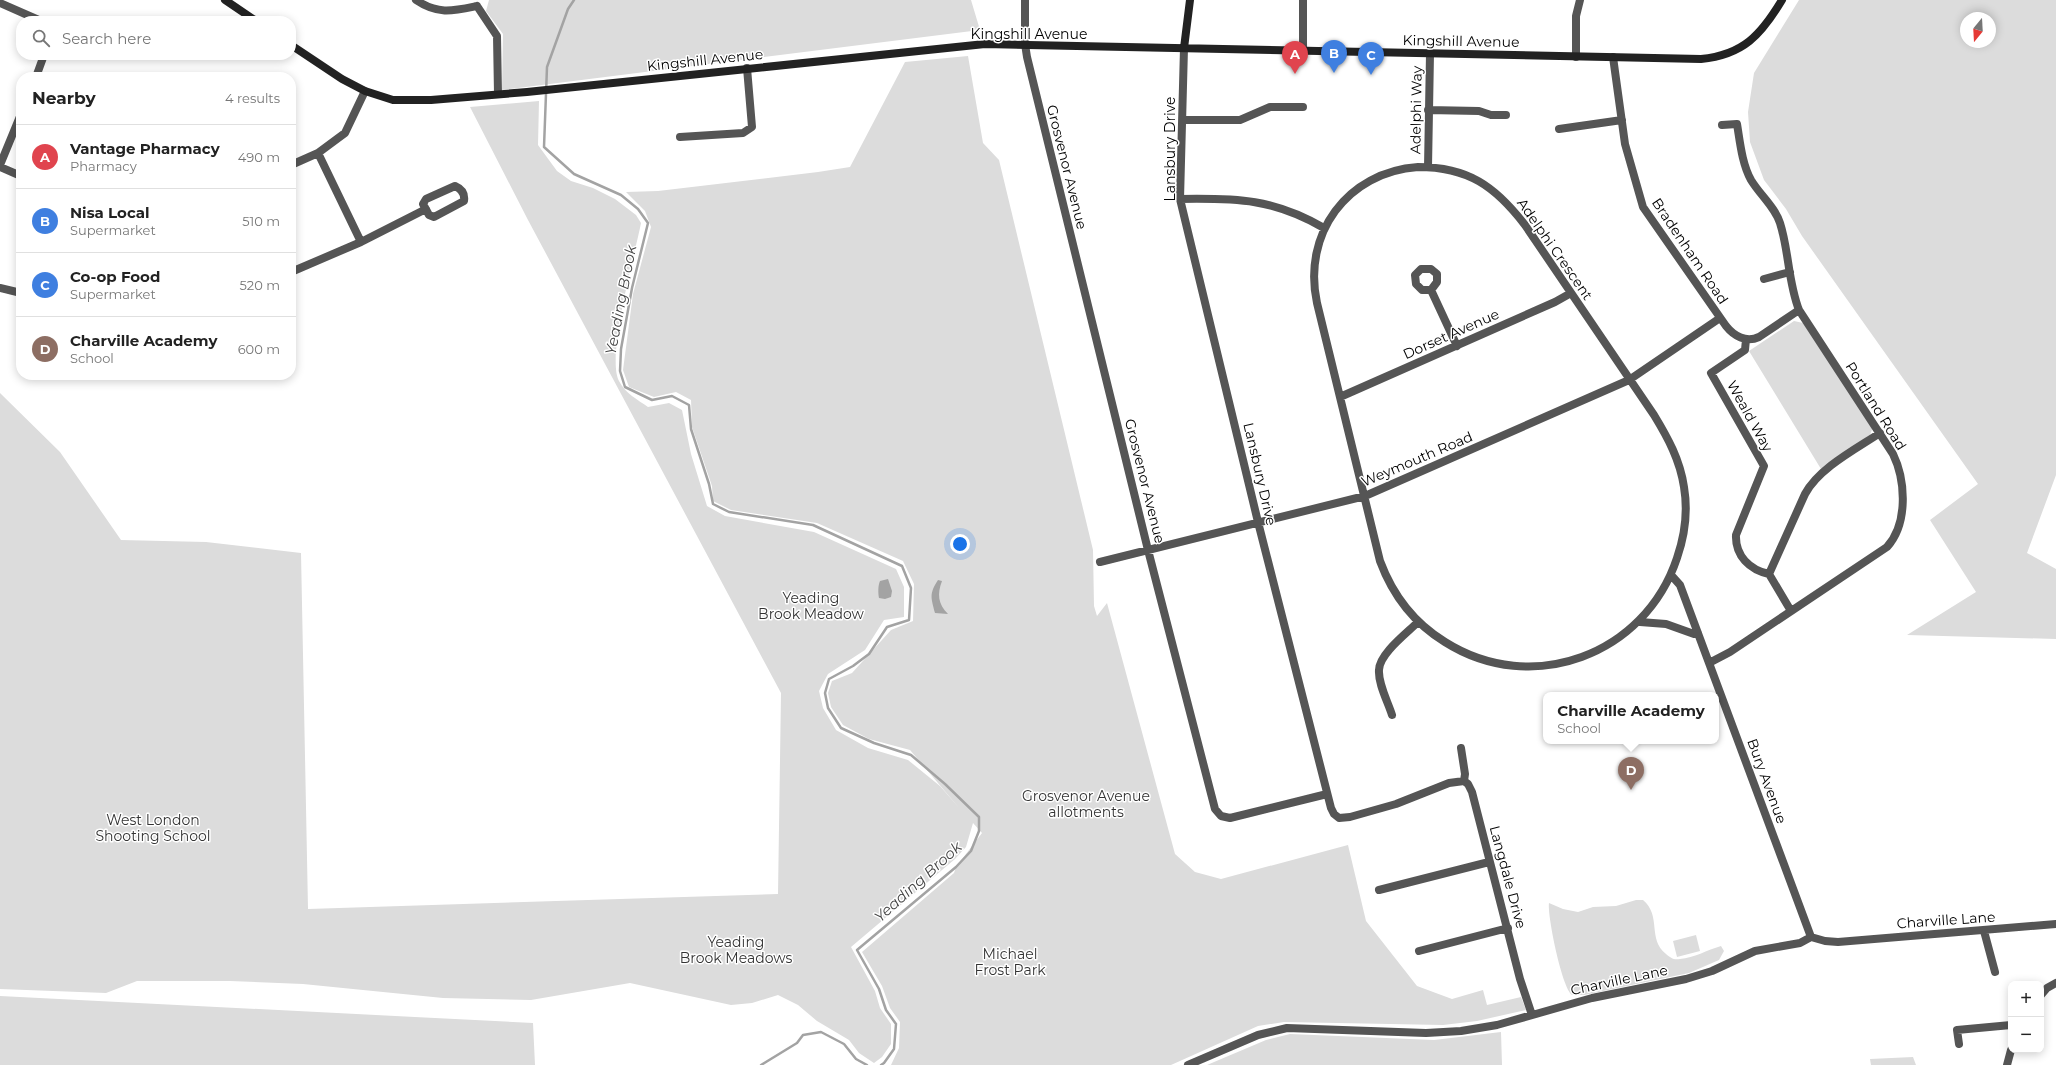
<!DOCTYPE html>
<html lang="en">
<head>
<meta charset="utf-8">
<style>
	body { margin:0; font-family:Montserrat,sans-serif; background:#f6f6f6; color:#222 }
	.controls { position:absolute; right:12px; bottom:12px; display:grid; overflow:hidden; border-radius:8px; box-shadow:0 2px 10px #0003 }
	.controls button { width:36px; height:36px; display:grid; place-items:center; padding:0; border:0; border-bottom:1px solid #e0e0e0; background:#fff; color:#222; font:20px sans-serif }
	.compass { position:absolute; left:1960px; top:12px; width:36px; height:36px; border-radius:50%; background:#fff; box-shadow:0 2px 10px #0003; rotate:198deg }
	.you { position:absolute; left:960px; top:544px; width:14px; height:14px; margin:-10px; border:3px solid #fff; border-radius:50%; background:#1a73e8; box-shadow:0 0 0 6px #1a73e833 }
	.badge { display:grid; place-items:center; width:26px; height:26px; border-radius:50%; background:#000; color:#fff; font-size:13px; font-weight:700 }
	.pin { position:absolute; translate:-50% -33px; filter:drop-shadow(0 1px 2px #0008) }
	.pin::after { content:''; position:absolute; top:21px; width:14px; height:12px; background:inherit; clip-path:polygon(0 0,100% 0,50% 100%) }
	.popup { position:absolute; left:1543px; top:692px; width:176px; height:52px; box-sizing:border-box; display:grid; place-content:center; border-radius:8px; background:#fff; filter:drop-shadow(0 1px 3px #0005); font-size:13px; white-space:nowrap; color:#767676 }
	.popup b { font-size:15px; color:#222 }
	.popup::after { content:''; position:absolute; left:50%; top:100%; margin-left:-8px; border:8px solid transparent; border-top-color:#fff }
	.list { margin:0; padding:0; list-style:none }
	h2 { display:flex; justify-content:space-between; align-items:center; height:52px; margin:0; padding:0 16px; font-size:17px }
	h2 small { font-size:13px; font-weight:400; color:#767676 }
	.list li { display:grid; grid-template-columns:26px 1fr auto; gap:12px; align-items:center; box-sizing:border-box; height:64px; padding:0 16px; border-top:1px solid #e0e0e0 }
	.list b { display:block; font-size:15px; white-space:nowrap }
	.list p { margin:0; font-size:13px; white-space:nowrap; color:#767676 }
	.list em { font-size:13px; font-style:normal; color:#767676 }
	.icon { flex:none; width:22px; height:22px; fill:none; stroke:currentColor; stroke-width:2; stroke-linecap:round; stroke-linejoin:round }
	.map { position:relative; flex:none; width:2056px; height:1065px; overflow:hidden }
	.search { position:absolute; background:#fff; box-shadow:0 2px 10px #0003; left:16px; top:16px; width:280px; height:44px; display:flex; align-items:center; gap:10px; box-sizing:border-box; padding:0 14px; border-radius:16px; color:#767676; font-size:15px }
	.panel { position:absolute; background:#fff; box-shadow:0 2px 10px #0003; left:16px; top:72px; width:280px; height:308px; border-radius:16px }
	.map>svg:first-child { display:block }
</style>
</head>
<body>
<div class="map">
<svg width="2056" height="1065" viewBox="0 0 2056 1065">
	<rect width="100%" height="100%" fill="#fff"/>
	<!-- green -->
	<path fill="#dcdcdc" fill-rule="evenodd" d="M489,0h482l9,30 -478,60 1,-56 -17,-23z
		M1799,0h257v475l-29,78 29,16v70l-149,-4 69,-43 -46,-72 48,-36 -176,-248 -16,-27 -22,-29 -14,-38 -2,-30 6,-39zM1966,18h24v24h-24z
		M968,56l15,87 16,17 94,390 1,56 3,10 10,-13 68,251 20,18 26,7 127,-34 18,76 51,65 35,13 31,-9 4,15 34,-8 5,13 -49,11 -34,4 -159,-3 -26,4 -87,39h-280l8,-17 1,-26 -10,-14 -8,-22 -20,-34 92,-79 2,-6 26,-34 -9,-10 -7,24 -11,12 -104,88 24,44 5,17 11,16v20l-9,13 -8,6 -15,-10 -10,-13 -32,-19 -19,-16 -20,-10 -26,8 -21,2 -101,-22 -99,17 -88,-2 -140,-14 -73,-3h-93l-31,12 -106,-4v-596l60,59 61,88 85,2 95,11 7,356 470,-15 3,-201 -253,-473 -58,-113 69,-6 -1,44 19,26 14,10 22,7 22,11 21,16 5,8c-6,31 -35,134 -22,158 6,12 19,19 29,26l21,-4 13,7 9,44 16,52 18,10 89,16 82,37 8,18v30l-20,3 -19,30 -37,24 -9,17 4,17 13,22 32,18 40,12 32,26 20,23 -50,-59 -41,-11 -26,-14 -12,-18 -3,-14 4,-12 20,-8 39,-43 22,-9 1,-37 -11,-23 -86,-38 -86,-13 -18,-9 -1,-15 -20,-59 -1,-27 -15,-8 -22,5 -25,-10 -6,-17 10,-76 18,-67 -6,-16 -19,-19 32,-1 160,-19 32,-5 55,-105z
		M1794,321l9,2 70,104 -3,8 -49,34 -72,-118z
		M1636,900h7c19,16 4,39 23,54 5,4 7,6 14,5 14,-1 27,-9 41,-13l3,5 -5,9 -30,13 -105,22h-12c-10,-7 -25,-80 -23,-92l14,6 15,3 15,-5 23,-1z
		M1696,935l4,16 -23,6 -4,-16z
		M0,996l533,27 2,42h-535z
		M1501,1032l1,33h-295l59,-25 24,-6 144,6z
		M1913,1057l3,8h-45l-1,-6z"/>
	<!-- water -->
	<path fill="#a3a3a3" d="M888,579l4,12 -1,6 -6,2 -6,-1c-1,-5 -1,-13 1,-17z
		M938,580l4,1c-5,13 -4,23 6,33l-13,-1c-4,-16 -6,-19 3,-33z"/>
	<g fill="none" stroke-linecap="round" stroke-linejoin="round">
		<!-- stream -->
		<path stroke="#a3a3a3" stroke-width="2.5" d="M574,0l-6,9 -21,58 -3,80 30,27 47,21 17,14 10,14 -16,65 -11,61 -1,22 5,16 27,13 20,-4 17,9 2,24 18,55 4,20 16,8 84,13 89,41 9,22 -2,32 -22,7 -18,27 -16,12 -24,13 -4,14 3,15 13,20 33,15 37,12 34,29 34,33v14l-8,20 -15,16 -99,83 22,39 7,21 10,14 -2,25 -10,14 -3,2
			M761,1065l36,-22 6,-8 18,-3 23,12 12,15 11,6"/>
		<!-- street -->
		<path stroke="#555" stroke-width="8" d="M416,0c22,15 37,11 61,6
			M1025,0v44l2,13 121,493 67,259 6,7 9,2 97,-24
			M1303,0v51
			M0,3l41,18
			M477,6l20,30 1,58
			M1184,48l-4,151 78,323 73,286 3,6 5,4 11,-1 46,-13 53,-21 15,-2
			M1576,57v-41l4,-16
			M1613,57l12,87 18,63 83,119c8,10 20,17 33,11l40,-27
			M36,77l8,-22
			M1428,110l51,1 12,4h15
			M1182,120h58l30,-13h33
			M1559,129l63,-9
			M680,137l63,-4 9,-6 -5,-59
			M318,153l43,89
			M0,165l21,-51
			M291,165l27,-12 27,-20 20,-42
			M0,167l21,9
			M1418,167c50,0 77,19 107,58l129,190c14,23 26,45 30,72 4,24 1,48 -7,71 -32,97 -145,139 -232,84 -31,-19 -52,-46 -65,-81l-63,-258c-15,-69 30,-131 101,-136z
			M1428,167l2,-113
			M455,186c7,3 10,8 9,15l-30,16 -5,-2 -6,-11 3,-5z
			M1180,199c58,-1 94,0 144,29
			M291,272l70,-30 65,-33
			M1764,279l26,-7
			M0,288l21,5
			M1431,290l6,-8v-8l-6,-5h-10l-6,6 1,9 6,6h9l26,56
			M1746,339l-1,11 -34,23 53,93 -28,69c-1,21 14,35 33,39l22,37
			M1340,397l215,-95 16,-9
			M1100,562l265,-66 264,-116 91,-62
			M1769,574l36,-80c14,-26 51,-45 75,-61
			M1671,575l9,10 131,352
			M1640,622l26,2 28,10 4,-1
			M1709,663l21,-11 157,-105c21,-23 19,-66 6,-93l-94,-144c-11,-28 -10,-59 -19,-87 -5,-16 -20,-28 -29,-43 -9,-16 -11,-38 -14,-56l-15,1
			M1392,715c-4,-13 -14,-31 -13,-45 0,-16 28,-37 39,-48
			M1461,748l4,26 -1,7 4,3 4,8 48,187 12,36
			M1379,890l110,-28
			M1984,931l11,41
			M1811,937l14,4 13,1 218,-18
			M1419,951l89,-23
			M2041,995l6,-7 9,-5
			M1959,1044l-2,-14 54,-5
			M1188,1065l70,-30 29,-7 139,5 35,-2 36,-6 95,-27 94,-19 26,-8 43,-20 45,-8 11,-6
			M2007,1065l4,-15"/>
		<!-- secondary -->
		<path stroke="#222" stroke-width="8" d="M225,0l31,21
			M291,45l51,34 23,12 28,9h38l96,-8 458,-48 716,15c42,-4 60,-24 81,-59
			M1184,48l6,-48"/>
	</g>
	<g text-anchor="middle" stroke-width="3" stroke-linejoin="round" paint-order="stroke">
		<!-- street labels -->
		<g font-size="14" fill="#000" stroke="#fff">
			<text x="1029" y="39">Kingshill Avenue</text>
			<text transform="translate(1461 41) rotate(1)" y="5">Kingshill Avenue</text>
			<text transform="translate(705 60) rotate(-6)" y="5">Kingshill Avenue</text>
			<text transform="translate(1416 110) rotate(-89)" y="5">Adelphi Way</text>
			<text transform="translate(1170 149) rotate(-90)" y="5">Lansbury Drive</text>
			<text transform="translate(1067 167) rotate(76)" y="5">Grosvenor Avenue</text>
			<text transform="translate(1555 249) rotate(55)" y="5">Adelphi Crescent</text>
			<text transform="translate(1690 251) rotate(56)" y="5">Bradenham Road</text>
			<text transform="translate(1451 334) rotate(-24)" y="5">Dorset Avenue</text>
			<text transform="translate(1876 406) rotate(58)" y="5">Portland Road</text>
			<text transform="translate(1750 416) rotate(61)" y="5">Weald Way</text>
			<text transform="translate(1417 459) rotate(-23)" y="5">Weymouth Road</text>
			<text transform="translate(1260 474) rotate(77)" y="5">Lansbury Drive</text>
			<text transform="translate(1145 481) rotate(76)" y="5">Grosvenor Avenue</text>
			<text transform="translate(1767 781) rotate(70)" y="5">Bury Avenue</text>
			<text transform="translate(1508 877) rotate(75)" y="5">Langdale Drive</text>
			<text transform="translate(1946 920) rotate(-4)" y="5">Charville Lane</text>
			<text transform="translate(1619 980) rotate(-12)" y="5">Charville Lane</text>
		</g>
		<!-- park labels -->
		<g font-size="14" fill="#333" stroke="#fff">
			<text x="811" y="603">Yeading<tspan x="811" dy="16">Brook Meadow</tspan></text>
			<text x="1086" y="801">Grosvenor Avenue<tspan x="1086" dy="16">allotments</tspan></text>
			<text x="153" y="825">West London<tspan x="153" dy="16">Shooting School</tspan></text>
			<text x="736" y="947">Yeading<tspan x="736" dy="16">Brook Meadows</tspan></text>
			<text x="1010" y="959">Michael<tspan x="1010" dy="16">Frost Park</tspan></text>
		</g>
		<!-- water labels -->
		<g font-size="15" font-style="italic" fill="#444" stroke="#fff">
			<text transform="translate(621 300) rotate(-79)" y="5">Yeading Brook</text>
			<text transform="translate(918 882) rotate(-42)" y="5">Yeading Brook</text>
		</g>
	</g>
</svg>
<div class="controls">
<button>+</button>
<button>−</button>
</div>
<svg class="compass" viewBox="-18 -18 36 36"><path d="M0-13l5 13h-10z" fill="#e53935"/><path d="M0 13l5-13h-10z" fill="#767676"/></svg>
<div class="you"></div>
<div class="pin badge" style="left:1295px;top:74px;background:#e0444e">A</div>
<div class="pin badge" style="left:1334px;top:73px;background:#3f7fe0">B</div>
<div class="pin badge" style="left:1371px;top:75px;background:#3f7fe0">C</div>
<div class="pin badge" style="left:1631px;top:790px;background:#8d6e63">D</div>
<div class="popup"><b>Charville Academy</b>School</div>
<div class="search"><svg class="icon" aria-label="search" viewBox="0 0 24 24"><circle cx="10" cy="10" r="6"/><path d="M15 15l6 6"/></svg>Search here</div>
<section class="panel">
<h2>Nearby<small>4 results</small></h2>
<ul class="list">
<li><span class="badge" style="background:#e0444e">A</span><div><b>Vantage Pharmacy</b><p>Pharmacy</p></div><em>490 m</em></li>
<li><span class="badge" style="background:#3f7fe0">B</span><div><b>Nisa Local</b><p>Supermarket</p></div><em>510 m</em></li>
<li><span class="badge" style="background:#3f7fe0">C</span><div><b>Co-op Food</b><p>Supermarket</p></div><em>520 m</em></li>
<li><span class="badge" style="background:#8d6e63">D</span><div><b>Charville Academy</b><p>School</p></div><em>600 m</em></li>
</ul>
</section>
</div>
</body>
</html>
